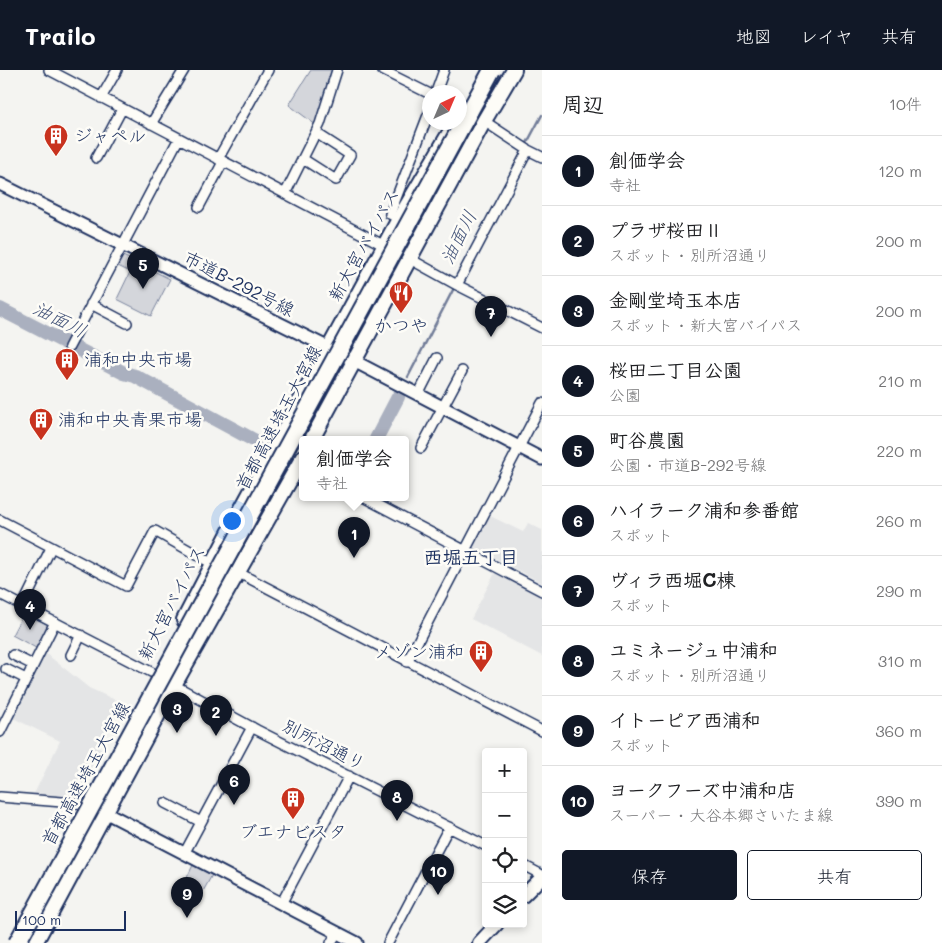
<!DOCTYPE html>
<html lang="ja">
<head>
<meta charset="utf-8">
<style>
	body { margin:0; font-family:Mali,"Klee One",sans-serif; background:#f6f6f6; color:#202124 }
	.controls { position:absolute; right:15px; bottom:15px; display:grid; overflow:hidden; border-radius:5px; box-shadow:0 2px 8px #0003 }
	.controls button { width:45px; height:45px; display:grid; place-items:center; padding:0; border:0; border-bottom:1px solid #e0e0e0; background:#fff; color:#202124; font:25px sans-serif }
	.compass { position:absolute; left:422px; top:15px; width:45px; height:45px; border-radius:50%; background:#fff; box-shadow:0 2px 8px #0003; rotate:44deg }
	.scale { position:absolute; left:15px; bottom:12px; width:111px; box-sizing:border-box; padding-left:5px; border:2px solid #1b2f5e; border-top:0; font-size:14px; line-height:18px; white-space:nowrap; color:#1b2f5e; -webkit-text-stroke:4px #fdfcf7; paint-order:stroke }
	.you { position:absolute; left:231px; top:450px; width:18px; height:18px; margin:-12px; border:4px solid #fff; border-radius:50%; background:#1a73e8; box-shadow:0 0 0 8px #1a73e833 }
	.badge { display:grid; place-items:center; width:32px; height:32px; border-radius:50%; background:#111827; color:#fff; font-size:16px; font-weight:700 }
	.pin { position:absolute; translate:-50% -41px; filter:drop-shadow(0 1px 2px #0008) }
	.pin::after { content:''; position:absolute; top:26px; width:18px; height:15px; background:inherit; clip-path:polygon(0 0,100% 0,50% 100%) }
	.popup { position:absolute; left:299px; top:366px; width:110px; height:65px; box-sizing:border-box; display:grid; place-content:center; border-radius:5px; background:#fff; filter:drop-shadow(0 1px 4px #0005); font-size:16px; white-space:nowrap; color:#757577 }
	.popup b { font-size:19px; color:#202124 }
	.popup::after { content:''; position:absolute; left:50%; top:100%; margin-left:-10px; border:10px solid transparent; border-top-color:#fff }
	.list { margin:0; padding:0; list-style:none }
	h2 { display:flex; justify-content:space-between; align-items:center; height:65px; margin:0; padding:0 20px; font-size:21px }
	h2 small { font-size:16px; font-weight:400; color:#757577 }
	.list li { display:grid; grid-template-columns:32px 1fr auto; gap:15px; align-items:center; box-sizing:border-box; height:70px; padding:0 20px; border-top:1px solid #e0e0e0 }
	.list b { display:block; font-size:19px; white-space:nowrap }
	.list p { margin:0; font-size:16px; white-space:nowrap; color:#757577 }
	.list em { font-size:16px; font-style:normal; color:#757577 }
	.actions { display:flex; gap:10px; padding:15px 20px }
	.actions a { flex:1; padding:11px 0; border:1px solid #111827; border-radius:5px; text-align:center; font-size:18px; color:#111827 }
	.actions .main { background:#111827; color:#fff }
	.icon { flex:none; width:28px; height:28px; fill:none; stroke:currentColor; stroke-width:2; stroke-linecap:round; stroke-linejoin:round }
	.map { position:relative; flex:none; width:542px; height:873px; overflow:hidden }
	header { display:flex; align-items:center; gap:30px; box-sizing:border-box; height:70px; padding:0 25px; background:#111827; color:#fff }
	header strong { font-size:24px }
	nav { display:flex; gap:28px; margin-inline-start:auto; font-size:18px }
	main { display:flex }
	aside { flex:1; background:#fff }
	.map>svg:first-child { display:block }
</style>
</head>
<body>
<header>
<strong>Trailo</strong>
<nav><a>地図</a><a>レイヤ</a><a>共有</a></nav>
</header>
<main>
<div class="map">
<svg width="542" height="873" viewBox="0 0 542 873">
	<rect width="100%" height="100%" fill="#f4f4f1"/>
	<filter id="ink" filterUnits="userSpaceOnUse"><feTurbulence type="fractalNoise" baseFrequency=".02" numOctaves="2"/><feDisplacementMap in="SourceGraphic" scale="10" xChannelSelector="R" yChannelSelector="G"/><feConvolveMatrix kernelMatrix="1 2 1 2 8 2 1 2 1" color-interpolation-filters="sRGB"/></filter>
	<g filter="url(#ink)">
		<!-- built -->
		<path fill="#e4e5e6" d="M488,445l35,17 5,-9 14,7v53l-70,-37z
			M496,501l46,24v61l-71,-37z
			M44,582l45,36 33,15 -24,45 3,1 -27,50 -40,-5 26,-53 -49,-24z"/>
		<!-- green -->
		<path fill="#d4d6db" stroke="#78829c" d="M311,0h22l-17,55 -27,-20z
			M121,185l49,24 -19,37 -34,-17 13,-27 -14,-7z
			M24,542l24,13 -12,23 -24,-13z
			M193,795l19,10 -11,20 -18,-9z"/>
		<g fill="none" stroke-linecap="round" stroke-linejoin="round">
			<!-- stream -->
			<path stroke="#717c98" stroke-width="2.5" d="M519,88l23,-43
				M408,307l47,-91"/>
			<!-- river -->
			<path stroke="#aab0bf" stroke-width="14" d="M0,239l124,64 11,3 126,68
				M376,369l22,-42"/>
			<defs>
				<path id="minor" d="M49,0l336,176
					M382,0l48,24
					M436,22l8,-22
					M101,28l16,-28
					M484,51l44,29 14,7
					M151,54l33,-54
					M96,88l26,-49
					M218,89l50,-89
					M303,89l33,21 14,-25 -34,-22
					M285,124l35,-70 17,-54
					M199,137l24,-45
					M399,149l-9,-5 40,-104
					M410,189l47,26 85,43
					M457,215l71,-135
					M91,234l36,19
					M69,277l110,-209
					M418,325l19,-37
					M421,378l41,-77
					M363,427l179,94
					M0,450l126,66 29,-55 51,29
					M237,502l305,159
					M0,524l157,81
					M23,535l28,-57
					M13,585l20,10
					M71,585l10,-20
					M407,592l135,-259
					M6,599l20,10
					M174,615l83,45 229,116
					M0,662l55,-110
					M0,727l87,7
					M165,733l36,19
					M184,784l68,-127
					M523,795l19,10
					M281,834l68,-128
					M331,873l6,-11
					M388,873l61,-116"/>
				<path id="tertiary" d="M0,114l329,164 213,111
					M105,742l252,131"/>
				<path id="secondary" d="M523,826l19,-19
					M479,873l18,-19"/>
				<path id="trunk" d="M312,369l172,-318 30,-51
					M184,550l57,-110 158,-291 51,-87
					M35,873l139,-258 129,-228"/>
			</defs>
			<!-- minor casing -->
			<use href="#minor" stroke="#1b2f5e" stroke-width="12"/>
			<!-- tertiary casing -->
			<use href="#tertiary" stroke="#1b2f5e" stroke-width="15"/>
			<!-- secondary casing -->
			<use href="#secondary" stroke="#1b2f5e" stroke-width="16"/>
			<!-- trunk casing -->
			<use href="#trunk" stroke="#1b2f5e" stroke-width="18"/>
			<!-- minor -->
			<use href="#minor" stroke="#fdfcf7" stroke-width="9"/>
			<!-- tertiary -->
			<use href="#tertiary" stroke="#fdfcf7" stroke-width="11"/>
			<!-- secondary -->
			<use href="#secondary" stroke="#fdfcf7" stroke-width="12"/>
			<!-- trunk -->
			<use href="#trunk" stroke="#fdfcf7" stroke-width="14"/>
			<defs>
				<path id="motorway-bridge" d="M17,873l475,-873"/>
			</defs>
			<!-- motorway-bridge casing -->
			<use href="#motorway-bridge" stroke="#1b2f5e" stroke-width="20" stroke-linecap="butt"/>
			<!-- motorway-bridge -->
			<use href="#motorway-bridge" stroke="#fdfcf7" stroke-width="16"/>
		</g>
	</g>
	<!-- icons -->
	<defs>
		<symbol id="building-pin" viewBox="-11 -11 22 30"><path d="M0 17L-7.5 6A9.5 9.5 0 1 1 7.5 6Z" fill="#c8321e" stroke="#fdfcf7"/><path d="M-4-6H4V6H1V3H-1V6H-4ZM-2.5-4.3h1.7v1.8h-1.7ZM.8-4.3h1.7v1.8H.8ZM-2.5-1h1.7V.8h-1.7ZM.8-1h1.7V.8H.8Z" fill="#fff"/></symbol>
		<symbol id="restaurant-pin" viewBox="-11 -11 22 30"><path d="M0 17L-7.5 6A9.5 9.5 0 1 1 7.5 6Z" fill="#c8321e" stroke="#fdfcf7"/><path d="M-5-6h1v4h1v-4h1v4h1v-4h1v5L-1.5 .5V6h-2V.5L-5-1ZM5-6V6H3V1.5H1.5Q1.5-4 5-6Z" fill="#fff"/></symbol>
	</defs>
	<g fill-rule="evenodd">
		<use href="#building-pin" x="42" y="52" width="28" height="38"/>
		<use href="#restaurant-pin" x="387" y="209" width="28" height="38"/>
		<use href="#building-pin" x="53" y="276" width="28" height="38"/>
		<use href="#building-pin" x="27" y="336" width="28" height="38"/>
		<use href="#building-pin" x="467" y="568" width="28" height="38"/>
		<use href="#building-pin" x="279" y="715" width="28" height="38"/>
	</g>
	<g text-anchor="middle" stroke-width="5" stroke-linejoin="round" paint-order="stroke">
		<!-- poi labels -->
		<g font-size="18" fill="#1b2f5e" stroke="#fdfcf7" text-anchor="start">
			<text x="74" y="72">ジャペル</text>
			<text x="401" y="262" text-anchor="middle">かつや</text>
			<text x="84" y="296">浦和中央市場</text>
			<text x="58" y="356">浦和中央青果市場</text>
			<text x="464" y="588" text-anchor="end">メゾン浦和</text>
			<text x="293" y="768" text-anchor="middle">ブエナビスタ</text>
		</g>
		<!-- street labels -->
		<g font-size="18" fill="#1b2f5e" stroke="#fdfcf7">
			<text transform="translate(364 175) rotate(-61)" y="6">新大宮バイパス</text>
			<text transform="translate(239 214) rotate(27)" y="6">市道B-292号線</text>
			<text transform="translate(279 348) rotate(-62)" y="6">首都高速埼玉大宮線</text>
			<text transform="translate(172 533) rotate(-63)" y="6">新大宮バイパス</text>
			<text transform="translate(324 675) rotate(27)" y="6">別所沼通り</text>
			<text transform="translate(86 704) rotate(-61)" y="6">首都高速埼玉大宮線</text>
		</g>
		<!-- water labels -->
		<g font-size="19" font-style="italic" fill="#46567b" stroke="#fdfcf7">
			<text transform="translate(458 167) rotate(-63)" y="7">油面川</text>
			<text transform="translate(60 249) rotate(27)" y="7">油面川</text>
		</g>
		<!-- neighbourhood labels -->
		<g font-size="19" font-weight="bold" fill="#1b2f5e" stroke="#fdfcf7">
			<text x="471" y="494">西堀五丁目</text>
		</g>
	</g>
</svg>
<div class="controls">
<button>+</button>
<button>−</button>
<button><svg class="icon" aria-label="locate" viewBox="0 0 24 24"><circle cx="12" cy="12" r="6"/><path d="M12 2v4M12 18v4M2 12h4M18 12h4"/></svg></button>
<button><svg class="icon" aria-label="layers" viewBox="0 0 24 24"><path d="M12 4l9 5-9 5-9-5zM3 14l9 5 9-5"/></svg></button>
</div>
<svg class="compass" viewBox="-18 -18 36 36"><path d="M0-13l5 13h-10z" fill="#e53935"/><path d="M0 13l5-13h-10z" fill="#757577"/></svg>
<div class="scale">100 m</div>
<div class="you"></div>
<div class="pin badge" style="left:354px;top:488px">1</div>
<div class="popup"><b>創価学会</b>寺社</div>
<div class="pin badge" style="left:216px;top:666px">2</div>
<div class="pin badge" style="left:177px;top:663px">3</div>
<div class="pin badge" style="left:30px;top:560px">4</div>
<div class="pin badge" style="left:143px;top:219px">5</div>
<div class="pin badge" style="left:234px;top:735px">6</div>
<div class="pin badge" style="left:491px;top:267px">7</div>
<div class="pin badge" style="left:397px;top:751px">8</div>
<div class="pin badge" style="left:187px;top:848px">9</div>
<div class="pin badge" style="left:438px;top:825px">10</div>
</div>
<aside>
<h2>周辺<small>10件</small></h2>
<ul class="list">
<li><span class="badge">1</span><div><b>創価学会</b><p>寺社</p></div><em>120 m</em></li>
<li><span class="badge">2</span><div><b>プラザ桜田Ⅱ</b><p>スポット · 別所沼通り</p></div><em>200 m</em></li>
<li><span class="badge">3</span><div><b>金剛堂埼玉本店</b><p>スポット · 新大宮バイパス</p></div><em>200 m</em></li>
<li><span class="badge">4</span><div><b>桜田二丁目公園</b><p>公園</p></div><em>210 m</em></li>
<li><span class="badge">5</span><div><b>町谷農園</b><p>公園 · 市道B-292号線</p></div><em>220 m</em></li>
<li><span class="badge">6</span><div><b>ハイラーク浦和参番館</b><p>スポット</p></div><em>260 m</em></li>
<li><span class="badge">7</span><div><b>ヴィラ西堀C棟</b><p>スポット</p></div><em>290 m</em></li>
<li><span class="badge">8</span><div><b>ユミネージュ中浦和</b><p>スポット · 別所沼通り</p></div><em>310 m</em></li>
<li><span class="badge">9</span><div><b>イトーピア西浦和</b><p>スポット</p></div><em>360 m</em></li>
<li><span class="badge">10</span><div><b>ヨークフーズ中浦和店</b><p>スーパー · 大谷本郷さいたま線</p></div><em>390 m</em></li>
</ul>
<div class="actions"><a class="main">保存</a><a>共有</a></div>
</aside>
</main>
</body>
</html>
